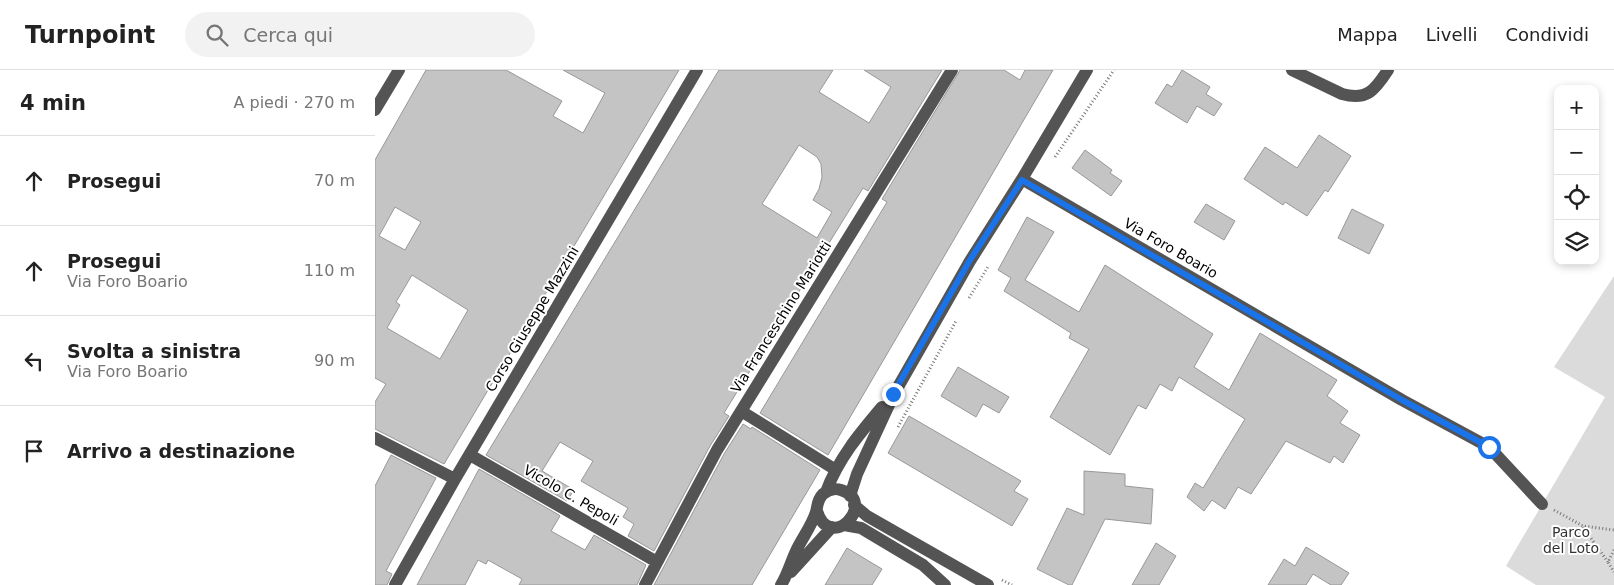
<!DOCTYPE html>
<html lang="it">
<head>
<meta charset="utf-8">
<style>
	body { margin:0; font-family:"DejaVu Sans",sans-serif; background:#f2f2f2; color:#222 }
	.controls { position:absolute; right:15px; top:15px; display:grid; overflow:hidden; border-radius:10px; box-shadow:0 2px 8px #0003 }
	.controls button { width:45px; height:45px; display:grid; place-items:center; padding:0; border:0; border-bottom:1px solid #e0e0e0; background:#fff; color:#222; font:25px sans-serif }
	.stop { position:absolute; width:15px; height:15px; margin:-11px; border:4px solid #1a73e8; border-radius:50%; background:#fff }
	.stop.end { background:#1a73e8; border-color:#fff; box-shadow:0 1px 5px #0008 }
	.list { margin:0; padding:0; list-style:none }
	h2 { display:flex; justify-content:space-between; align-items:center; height:65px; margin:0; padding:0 20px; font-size:21px }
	h2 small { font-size:16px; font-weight:400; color:#767676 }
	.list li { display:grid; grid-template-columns:32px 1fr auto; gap:15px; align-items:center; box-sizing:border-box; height:90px; padding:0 20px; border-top:1px solid #e0e0e0 }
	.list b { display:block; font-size:19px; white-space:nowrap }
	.list p { margin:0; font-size:16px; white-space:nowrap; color:#767676 }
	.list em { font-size:16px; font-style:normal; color:#767676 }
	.icon { flex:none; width:28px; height:28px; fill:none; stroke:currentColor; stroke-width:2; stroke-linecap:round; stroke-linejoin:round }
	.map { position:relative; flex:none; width:1239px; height:515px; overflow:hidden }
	header { display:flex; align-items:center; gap:30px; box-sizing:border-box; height:70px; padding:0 25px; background:#fff; border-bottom:1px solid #e0e0e0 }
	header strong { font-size:24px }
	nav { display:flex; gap:28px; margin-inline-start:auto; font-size:18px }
	.search { width:350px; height:45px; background:#f2f2f2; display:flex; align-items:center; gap:12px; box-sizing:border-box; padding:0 18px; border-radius:28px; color:#767676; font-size:19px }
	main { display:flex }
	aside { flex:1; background:#fff }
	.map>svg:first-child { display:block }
</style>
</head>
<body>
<header>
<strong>Turnpoint</strong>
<div class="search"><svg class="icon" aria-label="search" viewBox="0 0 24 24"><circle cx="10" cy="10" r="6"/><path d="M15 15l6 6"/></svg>Cerca qui</div>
<nav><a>Mappa</a><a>Livelli</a><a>Condividi</a></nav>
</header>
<main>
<aside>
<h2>4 min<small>A piedi · 270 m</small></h2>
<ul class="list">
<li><svg class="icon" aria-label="ahead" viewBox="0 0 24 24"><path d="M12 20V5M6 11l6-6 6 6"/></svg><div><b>Prosegui</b></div><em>70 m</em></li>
<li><svg class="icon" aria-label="ahead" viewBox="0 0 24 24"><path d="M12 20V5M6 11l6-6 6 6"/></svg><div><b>Prosegui</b><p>Via Foro Boario</p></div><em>110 m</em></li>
<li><svg class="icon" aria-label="left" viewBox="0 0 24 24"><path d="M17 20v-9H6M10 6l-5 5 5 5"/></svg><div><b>Svolta a sinistra</b><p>Via Foro Boario</p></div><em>90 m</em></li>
<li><svg class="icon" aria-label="arrive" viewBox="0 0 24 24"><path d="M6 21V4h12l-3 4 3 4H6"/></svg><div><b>Arrivo a destinazione</b></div></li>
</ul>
</aside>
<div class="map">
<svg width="1239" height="515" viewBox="0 0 1239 515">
	<rect width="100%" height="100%" fill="#fff"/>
	<!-- green -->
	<path fill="#dbdbdb" d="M1239,206v309h-78l-30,-19 99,-169 -51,-30z"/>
	<!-- building -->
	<path fill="#c4c4c4" stroke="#989898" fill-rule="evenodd" d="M51,0h80l56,31 -9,15 30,17 22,-40 -42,-23h116l-235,394 -69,-35v-27l11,-18 -11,-6v-218zM20,137l26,15 -16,28 -26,-14zM37,205l56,35 -28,49 -53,-31 13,-23 -4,-3z
		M344,0h114l-14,22 50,31 22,-36 -27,-17h78l-74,121 -5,-3 -139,225 5,3 -19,30 -56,105 -26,-15 6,-12 -11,-7 5,-9 -47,-27 12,-20 -33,-19 -18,29 32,19 -7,11 -81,-46zM424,75l18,12 4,7 1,13 -3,12 -6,11 19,12 -15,26 -55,-34z
		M585,0h44l16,10 5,-10h28l-225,385 -68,-42 127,-211 -5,-3z
		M807,0l28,17 -4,7 16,10 -8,12 -17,-10 -10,17 -32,-20 12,-19 5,3z
		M944,65l32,21 -23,36 -3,-2 -18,26 -22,-14 -2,3 -39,-26 21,-32 32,21z
		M710,80l27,20 -2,3 12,8 -11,15 -39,-28z
		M831,134l29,17 -11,19 -30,-18z
		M977,139l32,16 -15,29 -31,-16z
		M652,147l27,15 -29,48 54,32 26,-47 108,69 -19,33 35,23 31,-57 77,47 -10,16 21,15 -8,12 20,12 -17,28 -9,-7 -4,7 -44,-22 -35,53 -13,-7 -13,22 -13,-9 -8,11 -17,-14 8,-14 8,5 42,-69 -66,-42 -7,14 -12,-7 -14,25 -8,-4 -28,50 -60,-38 39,-68 -20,-11 2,-5 -67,-42 7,-13 -13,-8z
		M583,297l51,30 -10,16 -16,-9 -7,13 -35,-21z
		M534,346l112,65 -7,10 14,8 -16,27 -124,-73z
		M368,354l8,5 1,-2 68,43 -68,115h-98l70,-131z
		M16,385l45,23 -50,93 6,3 -5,11h-12v-99z
		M104,399l80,46 1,1 -9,15 34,19 9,-15 52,30 -9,20h-118l3,-6 -34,-19 -2,4 -8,-4 -13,25h-48z
		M709,401l41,3v12l28,3 -2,35 -46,-5 -33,66h-3l-32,-16 30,-61 17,7z
		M781,473l20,13 -17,29h-27z
		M931,477l43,26 -8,12h-10l-18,-11 -7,11h-38l16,-26 11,7z
		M472,478l35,21 -10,16h-47z"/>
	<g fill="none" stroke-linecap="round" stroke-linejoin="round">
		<!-- path -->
		<path stroke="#767676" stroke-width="3" stroke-dasharray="1 2.5" stroke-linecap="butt" d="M680,87l59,-87
			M594,228l20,-33
			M523,357l58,-106
			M1179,440l29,16 31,4
			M1208,457l25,35
			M1239,480l-6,12 6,10
			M627,510l10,5"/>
		<!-- minor -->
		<path stroke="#545454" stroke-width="12" d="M917,0l50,24c25,7 33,-4 46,-24
			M0,40l24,-40
			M647,109l380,221 87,47 53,57
			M366,341l95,59
			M0,368l80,41
			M95,385l187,107
			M451,422c12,-33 34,-59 56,-85
			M475,426l7,-22 37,-80 76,-133 52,-82 65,-109
			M479,435l13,11 121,69
			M469,455l17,3 62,37 22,20
			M416,502l41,-45
			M20,515l60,-106 242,-409
			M270,515l72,-135 235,-380
			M406,515c7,-11 10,-24 16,-36 6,-12 15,-24 19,-37 2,-7 1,-12 7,-18 5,-4 12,-6 18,-4 38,12 -11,64 -24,21"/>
	</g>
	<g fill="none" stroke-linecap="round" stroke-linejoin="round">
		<!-- route -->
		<path stroke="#1a73e8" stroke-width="6" d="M518,324l77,-134 52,-80 380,220 87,47"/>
	</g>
	<g text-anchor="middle" stroke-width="4" stroke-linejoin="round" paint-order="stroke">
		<!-- street labels -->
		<g font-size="14" fill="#000" stroke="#fff">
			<text transform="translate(796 178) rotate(30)" y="5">Via Foro Boario</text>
			<text transform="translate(406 247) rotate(-58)" y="5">Via Franceschino Mariotti</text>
			<text transform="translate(157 249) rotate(-59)" y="5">Corso Giuseppe Mazzini</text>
			<text transform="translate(196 425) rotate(30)" y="5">Vicolo C. Pepoli</text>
		</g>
		<!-- park labels -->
		<g font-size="14" fill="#323232" stroke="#fff">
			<text x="1196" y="467">Parco<tspan x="1196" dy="16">del Loto</tspan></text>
		</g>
	</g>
</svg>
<div class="controls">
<button>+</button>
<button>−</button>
<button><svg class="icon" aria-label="locate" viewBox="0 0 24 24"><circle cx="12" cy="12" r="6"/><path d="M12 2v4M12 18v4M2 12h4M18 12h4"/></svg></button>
<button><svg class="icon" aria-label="layers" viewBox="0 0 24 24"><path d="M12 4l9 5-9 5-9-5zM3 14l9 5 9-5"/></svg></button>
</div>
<div class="stop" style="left:1114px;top:377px"></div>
<div class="stop end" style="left:518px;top:324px"></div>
</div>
</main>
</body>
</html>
